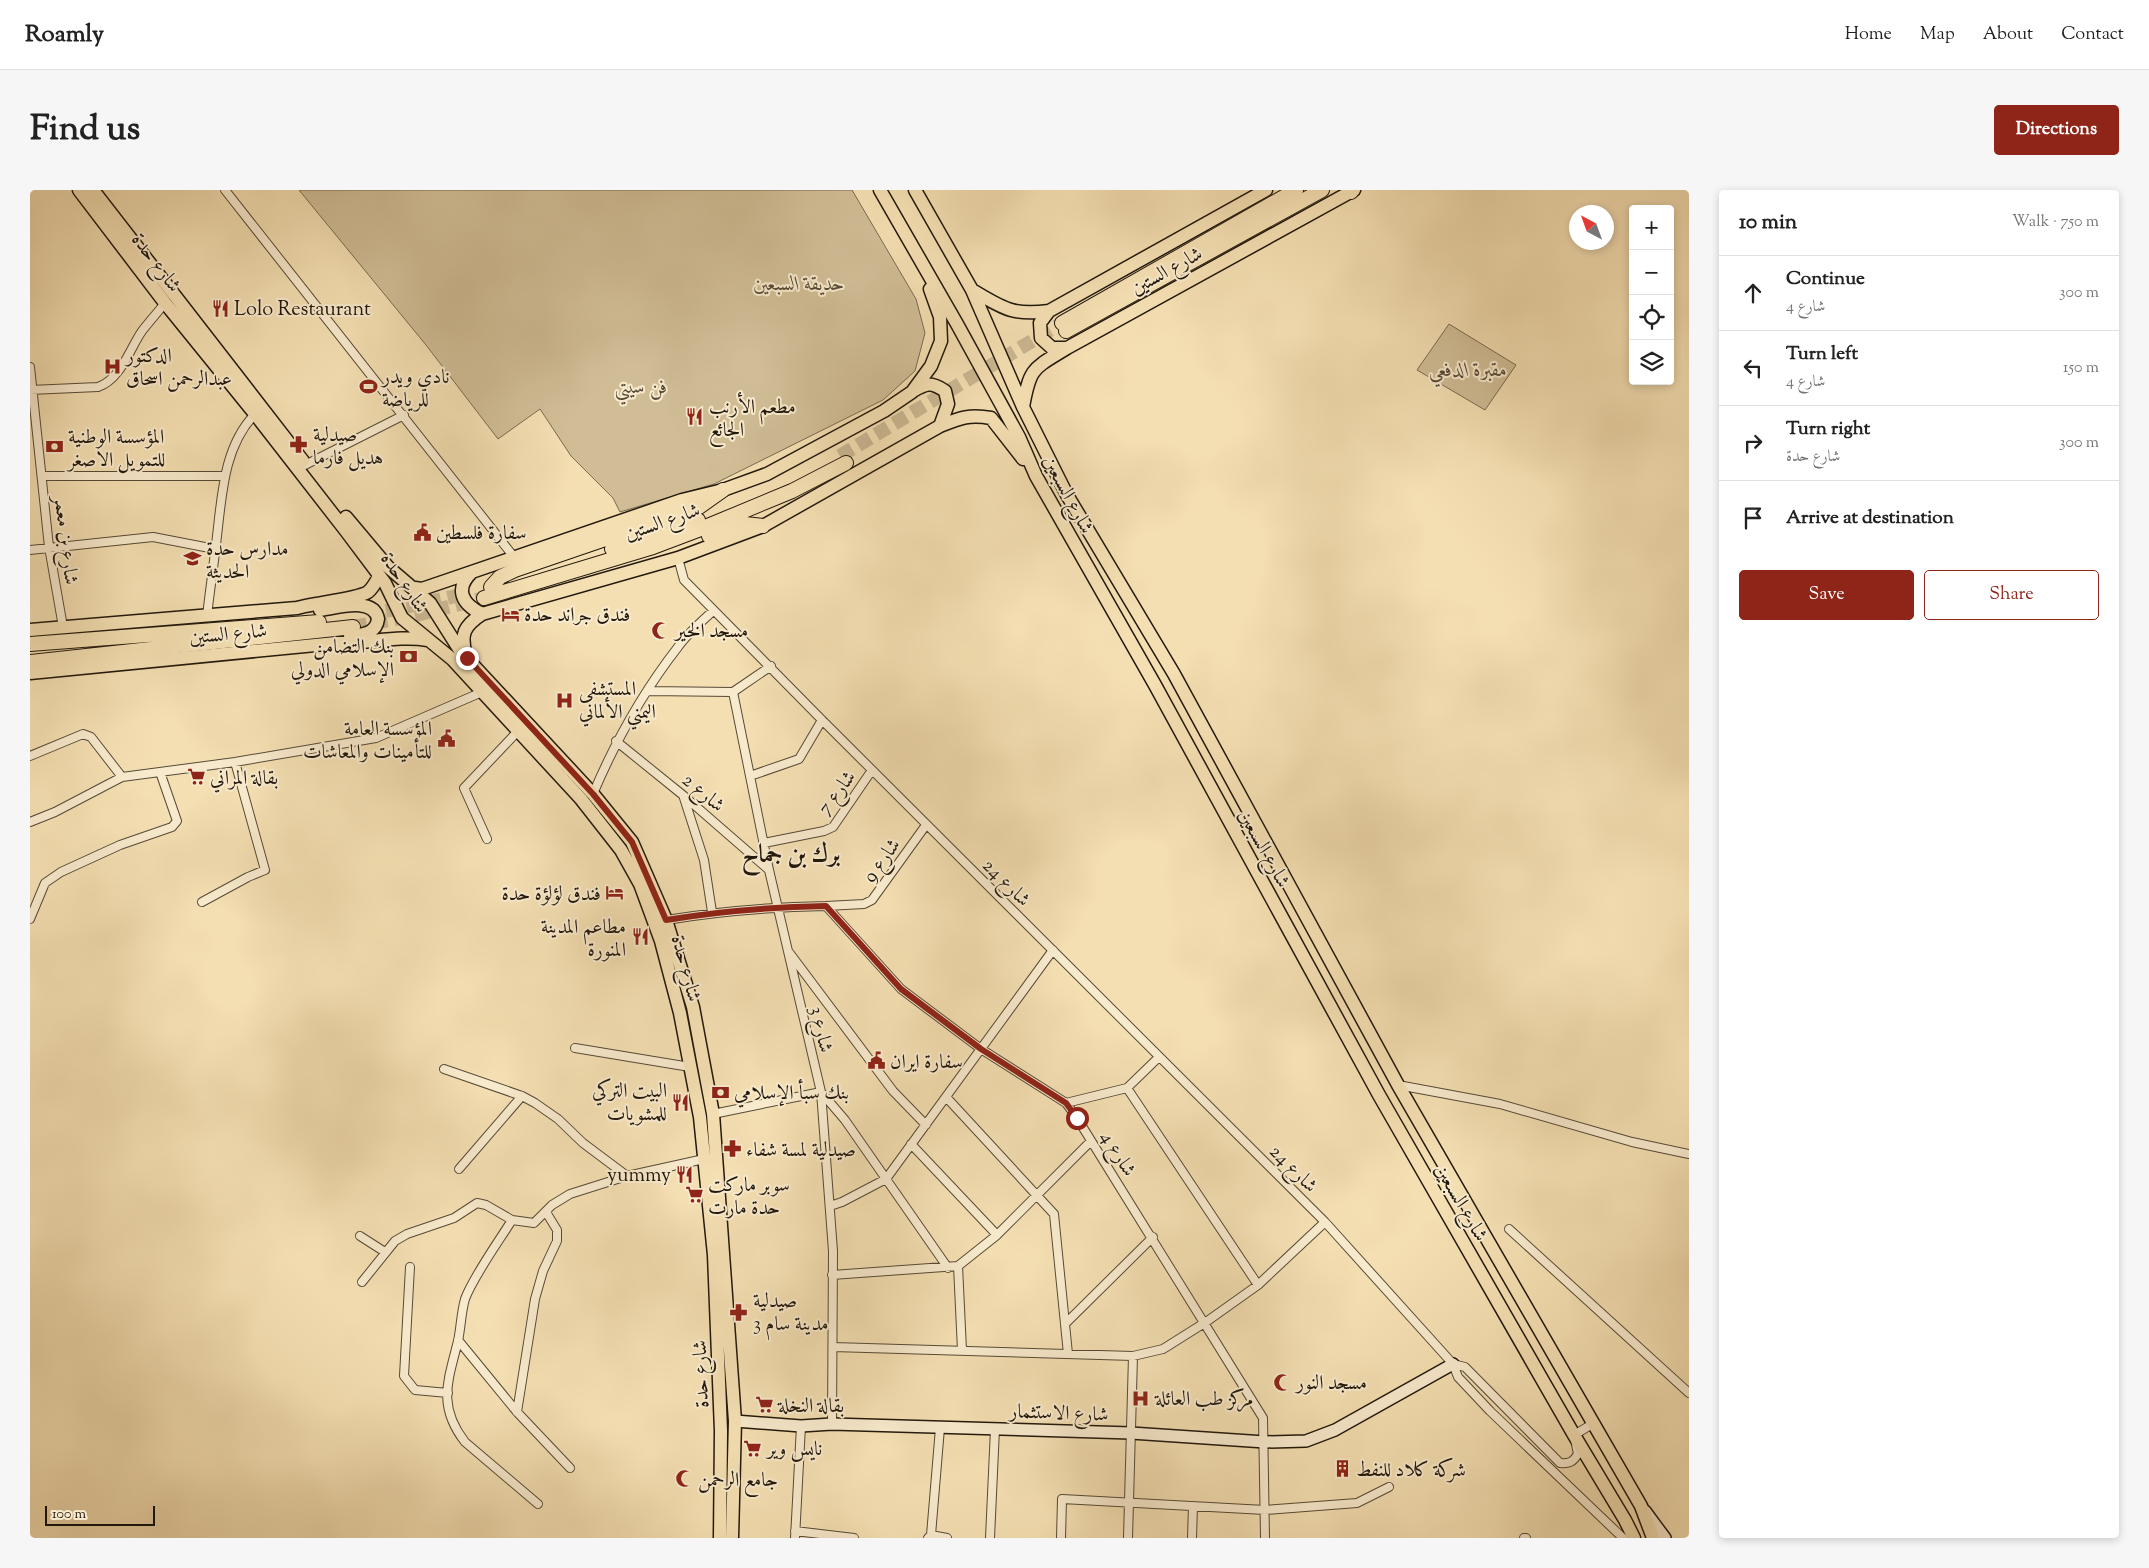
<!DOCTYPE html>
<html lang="en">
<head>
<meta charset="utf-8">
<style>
	body { margin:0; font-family:"Sorts Mill Goudy",Amiri,serif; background:#f6f6f6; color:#222 }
	.controls { position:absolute; right:15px; top:15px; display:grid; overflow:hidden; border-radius:5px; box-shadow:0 2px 8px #0003 }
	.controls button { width:45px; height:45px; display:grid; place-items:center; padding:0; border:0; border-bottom:1px solid #e0e0e0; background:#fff; color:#222; font:25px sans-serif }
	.compass { position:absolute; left:1539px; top:15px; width:45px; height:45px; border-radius:50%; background:#fff; box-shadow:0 2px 8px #0003; rotate:319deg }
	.scale { position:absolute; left:15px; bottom:12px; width:110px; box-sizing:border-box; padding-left:5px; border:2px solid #22180c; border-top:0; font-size:14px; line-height:18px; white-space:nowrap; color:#22180c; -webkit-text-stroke:4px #f8eacd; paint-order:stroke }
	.stop { position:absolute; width:15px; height:15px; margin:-11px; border:4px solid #8f2418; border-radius:50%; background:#fff }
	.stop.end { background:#8f2418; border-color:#fff; box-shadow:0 1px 5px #0008 }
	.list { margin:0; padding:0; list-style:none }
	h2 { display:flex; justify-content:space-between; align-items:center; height:65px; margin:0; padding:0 20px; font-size:21px }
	h2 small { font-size:16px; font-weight:400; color:#767676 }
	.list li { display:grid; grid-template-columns:32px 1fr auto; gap:15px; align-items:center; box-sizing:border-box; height:75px; padding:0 20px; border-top:1px solid #e0e0e0 }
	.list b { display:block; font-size:19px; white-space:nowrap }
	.list p { margin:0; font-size:16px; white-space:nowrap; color:#767676 }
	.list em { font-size:16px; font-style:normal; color:#767676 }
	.actions { display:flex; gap:10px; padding:15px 20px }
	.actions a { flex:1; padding:11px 0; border:1px solid #8f2418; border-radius:5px; text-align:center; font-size:18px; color:#8f2418 }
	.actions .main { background:#8f2418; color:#fff }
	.icon { flex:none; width:28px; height:28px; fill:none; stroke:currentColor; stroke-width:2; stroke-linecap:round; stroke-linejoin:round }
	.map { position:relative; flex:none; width:1659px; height:1348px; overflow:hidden; border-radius:5px }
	header { display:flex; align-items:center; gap:30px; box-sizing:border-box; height:70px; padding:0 25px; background:#fff; border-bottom:1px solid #e0e0e0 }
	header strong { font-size:24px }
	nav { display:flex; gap:28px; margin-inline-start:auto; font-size:18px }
	.intro { display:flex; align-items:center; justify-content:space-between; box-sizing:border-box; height:120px; padding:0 30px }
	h1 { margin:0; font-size:35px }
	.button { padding:12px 22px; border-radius:5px; background:#8f2418; color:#fff; font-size:18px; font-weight:700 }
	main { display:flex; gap:30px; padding:0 30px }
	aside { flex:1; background:#fff; border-radius:5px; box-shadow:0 2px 8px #0003 }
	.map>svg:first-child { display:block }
</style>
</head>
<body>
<header>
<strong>Roamly</strong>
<nav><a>Home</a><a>Map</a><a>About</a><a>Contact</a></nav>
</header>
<div class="intro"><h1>Find us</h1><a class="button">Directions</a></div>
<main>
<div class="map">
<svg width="1659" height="1348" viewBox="0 0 1659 1348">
	<rect width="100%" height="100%" fill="#f4dfb2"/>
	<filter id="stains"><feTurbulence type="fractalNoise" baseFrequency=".004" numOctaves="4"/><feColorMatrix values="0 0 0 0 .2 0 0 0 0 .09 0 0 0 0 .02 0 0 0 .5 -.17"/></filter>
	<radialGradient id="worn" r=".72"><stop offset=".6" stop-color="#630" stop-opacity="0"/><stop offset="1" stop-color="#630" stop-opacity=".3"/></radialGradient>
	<!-- green -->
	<path fill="#d0bd96" stroke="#796a51" d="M269,0h553l64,109 9,34 -10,38 -32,29 -169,84 -94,28 -7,-14 -42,-42 -31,-47 -42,30 -72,-94z
		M1419,134l67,41 -31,45 -68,-40z"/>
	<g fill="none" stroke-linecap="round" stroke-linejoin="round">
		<!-- highway-tunnel -->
		<path stroke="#cab791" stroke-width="14" stroke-dasharray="14 7" stroke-linecap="butt" d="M810,266l222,-133
			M356,421l70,-15
			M323,437l63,-12 68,-17"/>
		<defs>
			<path id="street" d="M195,0l289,367
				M0,177l19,180 14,80
				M0,200l68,-3c23,-8 31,-37 44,-56 7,-9 15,-18 23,-28
				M275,275l99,-50
				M13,286h181
				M0,360l123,-13 62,12
				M648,368l6,22 138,140 503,502 128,142 5,13 32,34 133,127
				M177,426c3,-27 7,-53 10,-80 5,-42 7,-90 38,-122
				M617,501l86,1
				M703,502l36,178 52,222 12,159 -1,173
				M703,502l38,-26
				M586,551l68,55 85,74
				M0,566l53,-22 8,3 31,40 113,-15 141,-24 106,-46
				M720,586l49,-17 23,-39
				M563,604c22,-52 50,-102 85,-147 9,-13 23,-25 35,-36
				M654,608l20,62 8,52
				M0,632l25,-10 67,-35
				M457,649l-23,-51 55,-58
				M734,653l60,-12 9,-4 39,-57
				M172,712l46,-25 17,-7 -30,-108
				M796,716l38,-2 8,-4 54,-75
				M0,729l15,-36 16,-11 59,-27 52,-18 5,-6 -17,-49
				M636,730c54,-9 106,-13 160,-14l75,83 80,60 85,54 11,15 186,300 2,120
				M758,761l105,140 33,34
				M545,858l115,19
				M414,879l78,27 13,7 23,16 25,24 44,33
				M1368,895l102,19 132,38 57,12
				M1097,898l131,197
				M917,908l107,116 14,140
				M1036,913l61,-15 32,-31
				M683,924l108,-22 24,28 103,148
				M881,954l86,91
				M429,979l63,-73
				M800,1016l12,-4 44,-23 167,-229
				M482,1030c-13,21 -39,57 -47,79 -4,14 -4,28 -7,42 -10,40 -21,65 7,101l73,62
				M1479,1039l180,164
				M330,1046l25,16
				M928,1076l4,84
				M380,1077l-6,109 11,14 33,3
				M802,1085l126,-9 39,-31 94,-94
				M332,1092l33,-41 12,-7 47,-16 23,-15 9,2 26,15 22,3 18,-18 18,-11 57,-18 77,-17
				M1035,1134l88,-87
				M428,1150l59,72 53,56
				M803,1157l300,9 30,-7 43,-27 52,-37 67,-63
				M1423,1174l12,3 95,96c9,1 13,-1 18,-9l-4,-19 20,-12
				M487,1222l18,-113 8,-28 14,-30v-11l-11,-18
				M765,1341l59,7
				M901,1345l16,3
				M765,1348l6,-112
				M898,1348l3,-3 9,-107
				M960,1348l5,-109
				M1031,1348l1,-39 203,11 92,-7 32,-16
				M1098,1348l5,-182
				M1162,1348l1,-32
				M1494,1348h2"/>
			<path id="secondary" d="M705,1231l66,5 31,-2 299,9 134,9 41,-1 29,-11 118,-66
				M1615,1321l20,27"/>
			<path id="primary" d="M49,0l86,113 90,111 91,117 39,52 17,35 50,41 129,140 40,51 19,34 21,57 19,72 20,104 14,138 7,176 -1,107
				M63,0l210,271
				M850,0l77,134 62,113 17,39 119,209 224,410 195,340 51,85 9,18
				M885,0l57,100 51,117 44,88 107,179 224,411 243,421 12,32
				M942,100c31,18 40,26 77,21l217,-121
				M1019,121l-9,12 1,15 11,10h15
				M883,201c14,-8 18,-9 32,0l3,13 -8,22
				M993,217c7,-40 10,-38 44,-59l287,-158
				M316,327l42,50 42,36 31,49 132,142 39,48 34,78 27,87 20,107 22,307 -3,117
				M442,382c-18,17 -10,32 10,42
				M385,398l7,1 260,-89 41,-10 44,-16 117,-63 28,-19 19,-26 10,-25 -1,-24 -10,-28
				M290,420c16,-2 54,-14 58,9 -2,15 -15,15 -28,18
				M0,440l267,-22c17,-5 60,-9 71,-16 5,-4 8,-10 11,-16
				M436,465c-6,-21 -2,-29 16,-41l196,-56 85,-32 177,-100c20,-8 29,-12 51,-8l32,41
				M0,483l306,-30c31,1 62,-8 92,-3"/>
			<path id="highway" d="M1321,2l1,-2
				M1032,133l234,-133
				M1036,141l256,-141
				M679,346l36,-12 18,2
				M582,359l86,-29
				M461,397l9,-10 15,-7 184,-63 24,-17
				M454,408l169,-51 45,-17 94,-39 54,-28
				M0,454l289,-22
				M0,472l323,-35
				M53,472l24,2"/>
		</defs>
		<!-- street casing -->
		<use href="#street" stroke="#564a36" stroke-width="10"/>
		<!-- secondary casing -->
		<use href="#secondary" stroke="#22180c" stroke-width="14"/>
		<!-- primary casing -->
		<use href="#primary" stroke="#22180c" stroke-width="15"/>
		<!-- highway casing -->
		<use href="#highway" stroke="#22180c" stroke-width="16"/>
		<!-- street -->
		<use href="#street" stroke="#f8eacd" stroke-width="8"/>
		<!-- secondary -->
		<use href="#secondary" stroke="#f8eacd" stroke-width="11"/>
		<!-- primary -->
		<use href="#primary" stroke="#f4dfb2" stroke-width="12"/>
		<!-- highway -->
		<use href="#highway" stroke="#f4dfb2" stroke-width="14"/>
	</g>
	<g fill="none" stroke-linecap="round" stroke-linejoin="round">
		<!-- route -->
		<path stroke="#8f2418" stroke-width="6" d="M437,468l126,136 39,48 34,78c54,-9 106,-13 160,-14l75,83 80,60 85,54 11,15"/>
	</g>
	<!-- icons -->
	<defs>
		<symbol id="restaurant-bare" viewBox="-9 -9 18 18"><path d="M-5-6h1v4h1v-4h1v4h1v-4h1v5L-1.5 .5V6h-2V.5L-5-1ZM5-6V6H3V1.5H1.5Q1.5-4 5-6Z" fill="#8f2418" stroke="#f8eacd" stroke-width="2.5" paint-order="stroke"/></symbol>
		<symbol id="hospital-bare" viewBox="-9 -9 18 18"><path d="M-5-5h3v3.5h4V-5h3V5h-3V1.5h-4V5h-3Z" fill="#8f2418" stroke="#f8eacd" stroke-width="2.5" paint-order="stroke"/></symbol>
		<symbol id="stadium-bare" viewBox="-9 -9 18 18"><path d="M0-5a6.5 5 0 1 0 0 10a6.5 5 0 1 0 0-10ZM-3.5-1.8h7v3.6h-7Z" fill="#8f2418" stroke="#f8eacd" stroke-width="2.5" paint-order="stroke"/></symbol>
		<symbol id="pharmacy-bare" viewBox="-9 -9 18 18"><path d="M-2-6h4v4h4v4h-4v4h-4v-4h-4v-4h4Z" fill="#8f2418" stroke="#f8eacd" stroke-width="2.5" paint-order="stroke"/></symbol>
		<symbol id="bank-bare" viewBox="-9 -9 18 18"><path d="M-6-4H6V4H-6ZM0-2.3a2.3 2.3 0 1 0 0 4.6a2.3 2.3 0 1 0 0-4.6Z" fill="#8f2418" stroke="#f8eacd" stroke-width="2.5" paint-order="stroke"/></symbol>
		<symbol id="civic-bare" viewBox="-9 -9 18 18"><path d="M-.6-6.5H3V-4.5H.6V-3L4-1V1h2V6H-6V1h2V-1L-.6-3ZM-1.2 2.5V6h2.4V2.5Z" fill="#8f2418" stroke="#f8eacd" stroke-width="2.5" paint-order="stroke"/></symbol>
		<symbol id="school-bare" viewBox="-9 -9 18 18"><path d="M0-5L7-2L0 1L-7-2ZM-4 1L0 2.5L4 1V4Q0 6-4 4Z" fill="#8f2418" stroke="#f8eacd" stroke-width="2.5" paint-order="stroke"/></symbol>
		<symbol id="hotel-bare" viewBox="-9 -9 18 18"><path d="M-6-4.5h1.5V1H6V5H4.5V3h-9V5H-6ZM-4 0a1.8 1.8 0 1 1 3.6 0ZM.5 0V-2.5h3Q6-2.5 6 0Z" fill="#8f2418" stroke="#f8eacd" stroke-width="2.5" paint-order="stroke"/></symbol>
		<symbol id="mosque-bare" viewBox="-9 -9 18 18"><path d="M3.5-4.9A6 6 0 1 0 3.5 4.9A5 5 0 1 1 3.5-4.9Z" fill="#8f2418" stroke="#f8eacd" stroke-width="2.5" paint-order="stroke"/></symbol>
		<symbol id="supermarket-bare" viewBox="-9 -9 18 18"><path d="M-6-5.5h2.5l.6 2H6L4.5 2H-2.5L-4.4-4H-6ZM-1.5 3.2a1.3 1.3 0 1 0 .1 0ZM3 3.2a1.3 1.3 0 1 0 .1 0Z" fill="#8f2418" stroke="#f8eacd" stroke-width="2.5" paint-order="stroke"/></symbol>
		<symbol id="building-bare" viewBox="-9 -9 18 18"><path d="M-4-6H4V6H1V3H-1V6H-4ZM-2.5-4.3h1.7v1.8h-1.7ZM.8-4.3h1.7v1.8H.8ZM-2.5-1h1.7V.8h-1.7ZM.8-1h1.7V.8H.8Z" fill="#8f2418" stroke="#f8eacd" stroke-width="2.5" paint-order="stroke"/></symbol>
	</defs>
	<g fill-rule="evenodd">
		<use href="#restaurant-bare" x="178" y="106" width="25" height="25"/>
		<use href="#hospital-bare" x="70" y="164" width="25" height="25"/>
		<use href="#stadium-bare" x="326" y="184" width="25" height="25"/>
		<use href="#restaurant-bare" x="652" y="214" width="25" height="25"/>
		<use href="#pharmacy-bare" x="256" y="242" width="25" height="25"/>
		<use href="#bank-bare" x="12" y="244" width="25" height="25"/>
		<use href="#civic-bare" x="380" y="330" width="25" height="25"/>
		<use href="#school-bare" x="150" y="356" width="25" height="25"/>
		<use href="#hotel-bare" x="468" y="412" width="25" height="25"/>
		<use href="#mosque-bare" x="618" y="428" width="25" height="25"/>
		<use href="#bank-bare" x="366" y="454" width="25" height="25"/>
		<use href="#hospital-bare" x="522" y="498" width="25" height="25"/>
		<use href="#civic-bare" x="404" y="536" width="25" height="25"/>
		<use href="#supermarket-bare" x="154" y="574" width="25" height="25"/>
		<use href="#hotel-bare" x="572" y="690" width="25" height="25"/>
		<use href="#restaurant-bare" x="598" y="734" width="25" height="25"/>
		<use href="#civic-bare" x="834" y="858" width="25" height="25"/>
		<use href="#bank-bare" x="678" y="890" width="25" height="25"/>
		<use href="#restaurant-bare" x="638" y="900" width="25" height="25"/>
		<use href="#pharmacy-bare" x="690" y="946" width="25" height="25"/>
		<use href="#restaurant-bare" x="642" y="972" width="25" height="25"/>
		<use href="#supermarket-bare" x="652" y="992" width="25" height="25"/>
		<use href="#pharmacy-bare" x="696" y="1110" width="25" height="25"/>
		<use href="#mosque-bare" x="1240" y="1180" width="25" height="25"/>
		<use href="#hospital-bare" x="1098" y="1196" width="25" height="25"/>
		<use href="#supermarket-bare" x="722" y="1202" width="25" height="25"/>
		<use href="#supermarket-bare" x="710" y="1246" width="25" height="25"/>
		<use href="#building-bare" x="1300" y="1266" width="25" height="25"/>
		<use href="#mosque-bare" x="642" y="1276" width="25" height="25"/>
	</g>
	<g text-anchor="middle" stroke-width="4" stroke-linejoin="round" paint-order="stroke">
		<!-- street labels -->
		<g font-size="20" fill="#22180c" stroke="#f8eacd">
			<text transform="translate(127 72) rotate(53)" y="7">شارع حدة</text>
			<text transform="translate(1136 80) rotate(-29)" y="7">شارع الستين</text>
			<text transform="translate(1039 304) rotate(62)" y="7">شارع السبعين</text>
			<text transform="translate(632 331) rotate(-19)" y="7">شارع الستين</text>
			<text transform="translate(37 350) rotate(83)" y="7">شارع بن معمر</text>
			<text transform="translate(375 392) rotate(56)" y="7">شارع حدة</text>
			<text transform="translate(198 443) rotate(-5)" y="7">شارع الستين</text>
			<text transform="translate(674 602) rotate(40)" y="7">شارع 2</text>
			<text transform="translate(806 602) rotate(-53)" y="7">شارع 7</text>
			<text transform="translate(1235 658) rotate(61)" y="7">شارع السبعين</text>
			<text transform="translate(851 670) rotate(-54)" y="7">شارع 9</text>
			<text transform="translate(977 692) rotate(45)" y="7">شارع 24</text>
			<text transform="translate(657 778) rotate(75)" y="7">شارع حدة</text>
			<text transform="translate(792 839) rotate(77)" y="7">شارع 3</text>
			<text transform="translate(1089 963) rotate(58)" y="7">شارع 4</text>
			<text transform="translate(1264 978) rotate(45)" y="7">شارع 24</text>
			<text transform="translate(1432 1012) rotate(60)" y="7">شارع السبعين</text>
			<text transform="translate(670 1184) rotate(-92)" y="7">شارع حدة</text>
			<text transform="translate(1029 1222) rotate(2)" y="7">شارع الاستثمار</text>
		</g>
		<!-- park labels -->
		<g font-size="20" font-style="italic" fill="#564a35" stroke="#f8eacd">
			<text x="769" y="100">حديقة السبعين</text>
			<text x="1438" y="186">مقبرة الدفعي</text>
			<text x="611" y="203">فن سيتي</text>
		</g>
		<!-- poi labels -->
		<g font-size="20" fill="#22180c" stroke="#f8eacd" text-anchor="start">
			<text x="204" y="125">Lolo Restaurant</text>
			<text x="96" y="172">الدكتور<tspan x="96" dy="23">عبدالرحمن اسحاق</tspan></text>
			<text x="352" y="193">نادي ويدر<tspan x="352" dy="23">للرياضة</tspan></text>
			<text x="679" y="223">مطعم الأرنب<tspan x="679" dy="23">الجائع</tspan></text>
			<text x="283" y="251">صيدلية<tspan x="283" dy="23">هديل فارما</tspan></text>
			<text x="38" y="253">المؤسسة الوطنية<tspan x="38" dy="23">للتمويل الاصغر</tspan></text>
			<text x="406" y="349">سفارة فلسطين</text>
			<text x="176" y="365">مدارس حدة<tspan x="176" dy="23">الحديثة</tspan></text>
			<text x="494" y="431">فندق جراند حدة</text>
			<text x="645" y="447">مسجد الخير</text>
			<text x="364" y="463" text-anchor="end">بنك التضامن<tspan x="364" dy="23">الإسلامي الدولي</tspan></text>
			<text x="549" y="505">المستشفى<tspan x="549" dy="23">اليمني الألماني</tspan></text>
			<text x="402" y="545" text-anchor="end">المؤسسة العامة<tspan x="402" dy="23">للتأمينات والمعاشات</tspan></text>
			<text x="180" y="594">بقالة المراني</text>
			<text x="571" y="710" text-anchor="end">فندق لؤلؤة حدة</text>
			<text x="596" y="743" text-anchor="end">مطاعم المدينة<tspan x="596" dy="23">المنورة</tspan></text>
			<text x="860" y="878">سفارة ايران</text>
			<text x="637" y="907" text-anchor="end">البيت التركي<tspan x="637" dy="23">للمشويات</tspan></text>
			<text x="704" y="909">بنك سبأ الإسلامي</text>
			<text x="716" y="966">صيدلية لمسة شفاء</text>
			<text x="641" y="991" text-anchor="end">yummy</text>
			<text x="678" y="1001">سوبر ماركت<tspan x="678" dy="23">حدة مارت</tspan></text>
			<text x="723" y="1117">صيدلية<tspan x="723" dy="23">مدينة سام 3</tspan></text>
			<text x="1266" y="1199">مسجد النور</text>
			<text x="1125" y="1215">مركز طب العائلة</text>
			<text x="748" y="1222">بقالة النخلة</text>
			<text x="737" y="1265">نايس وير</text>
			<text x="1326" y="1286">شركة كلاد للنفط</text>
			<text x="668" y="1296">جامع الرحمن</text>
		</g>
		<!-- district labels -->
		<g font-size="25" font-weight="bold" fill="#22180c" stroke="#f8eacd">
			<text x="761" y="672">برك بن جماح</text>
		</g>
	</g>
	<rect width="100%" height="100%" filter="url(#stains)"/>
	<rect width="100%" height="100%" fill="url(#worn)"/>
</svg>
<div class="controls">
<button>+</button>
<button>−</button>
<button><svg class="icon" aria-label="locate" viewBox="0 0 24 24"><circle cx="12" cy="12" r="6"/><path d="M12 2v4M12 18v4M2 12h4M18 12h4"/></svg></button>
<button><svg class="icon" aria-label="layers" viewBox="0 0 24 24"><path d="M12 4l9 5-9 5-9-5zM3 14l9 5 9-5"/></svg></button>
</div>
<svg class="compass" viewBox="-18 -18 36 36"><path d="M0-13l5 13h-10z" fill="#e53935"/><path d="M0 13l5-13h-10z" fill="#767676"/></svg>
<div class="scale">100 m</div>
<div class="stop" style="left:1047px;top:928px"></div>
<div class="stop end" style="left:437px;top:468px"></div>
</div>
<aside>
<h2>10 min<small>Walk · 750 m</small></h2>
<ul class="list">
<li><svg class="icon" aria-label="ahead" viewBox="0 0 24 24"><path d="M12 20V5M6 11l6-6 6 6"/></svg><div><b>Continue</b><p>شارع 4</p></div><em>300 m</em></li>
<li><svg class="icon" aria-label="left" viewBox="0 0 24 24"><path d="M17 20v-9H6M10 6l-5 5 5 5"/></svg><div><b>Turn left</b><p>شارع 4</p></div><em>150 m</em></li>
<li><svg class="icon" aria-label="right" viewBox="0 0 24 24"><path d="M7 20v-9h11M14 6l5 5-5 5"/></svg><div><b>Turn right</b><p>شارع حدة</p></div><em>300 m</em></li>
<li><svg class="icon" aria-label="arrive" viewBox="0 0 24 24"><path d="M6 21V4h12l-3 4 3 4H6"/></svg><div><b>Arrive at destination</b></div></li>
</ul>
<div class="actions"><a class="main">Save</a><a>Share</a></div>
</aside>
</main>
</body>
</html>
